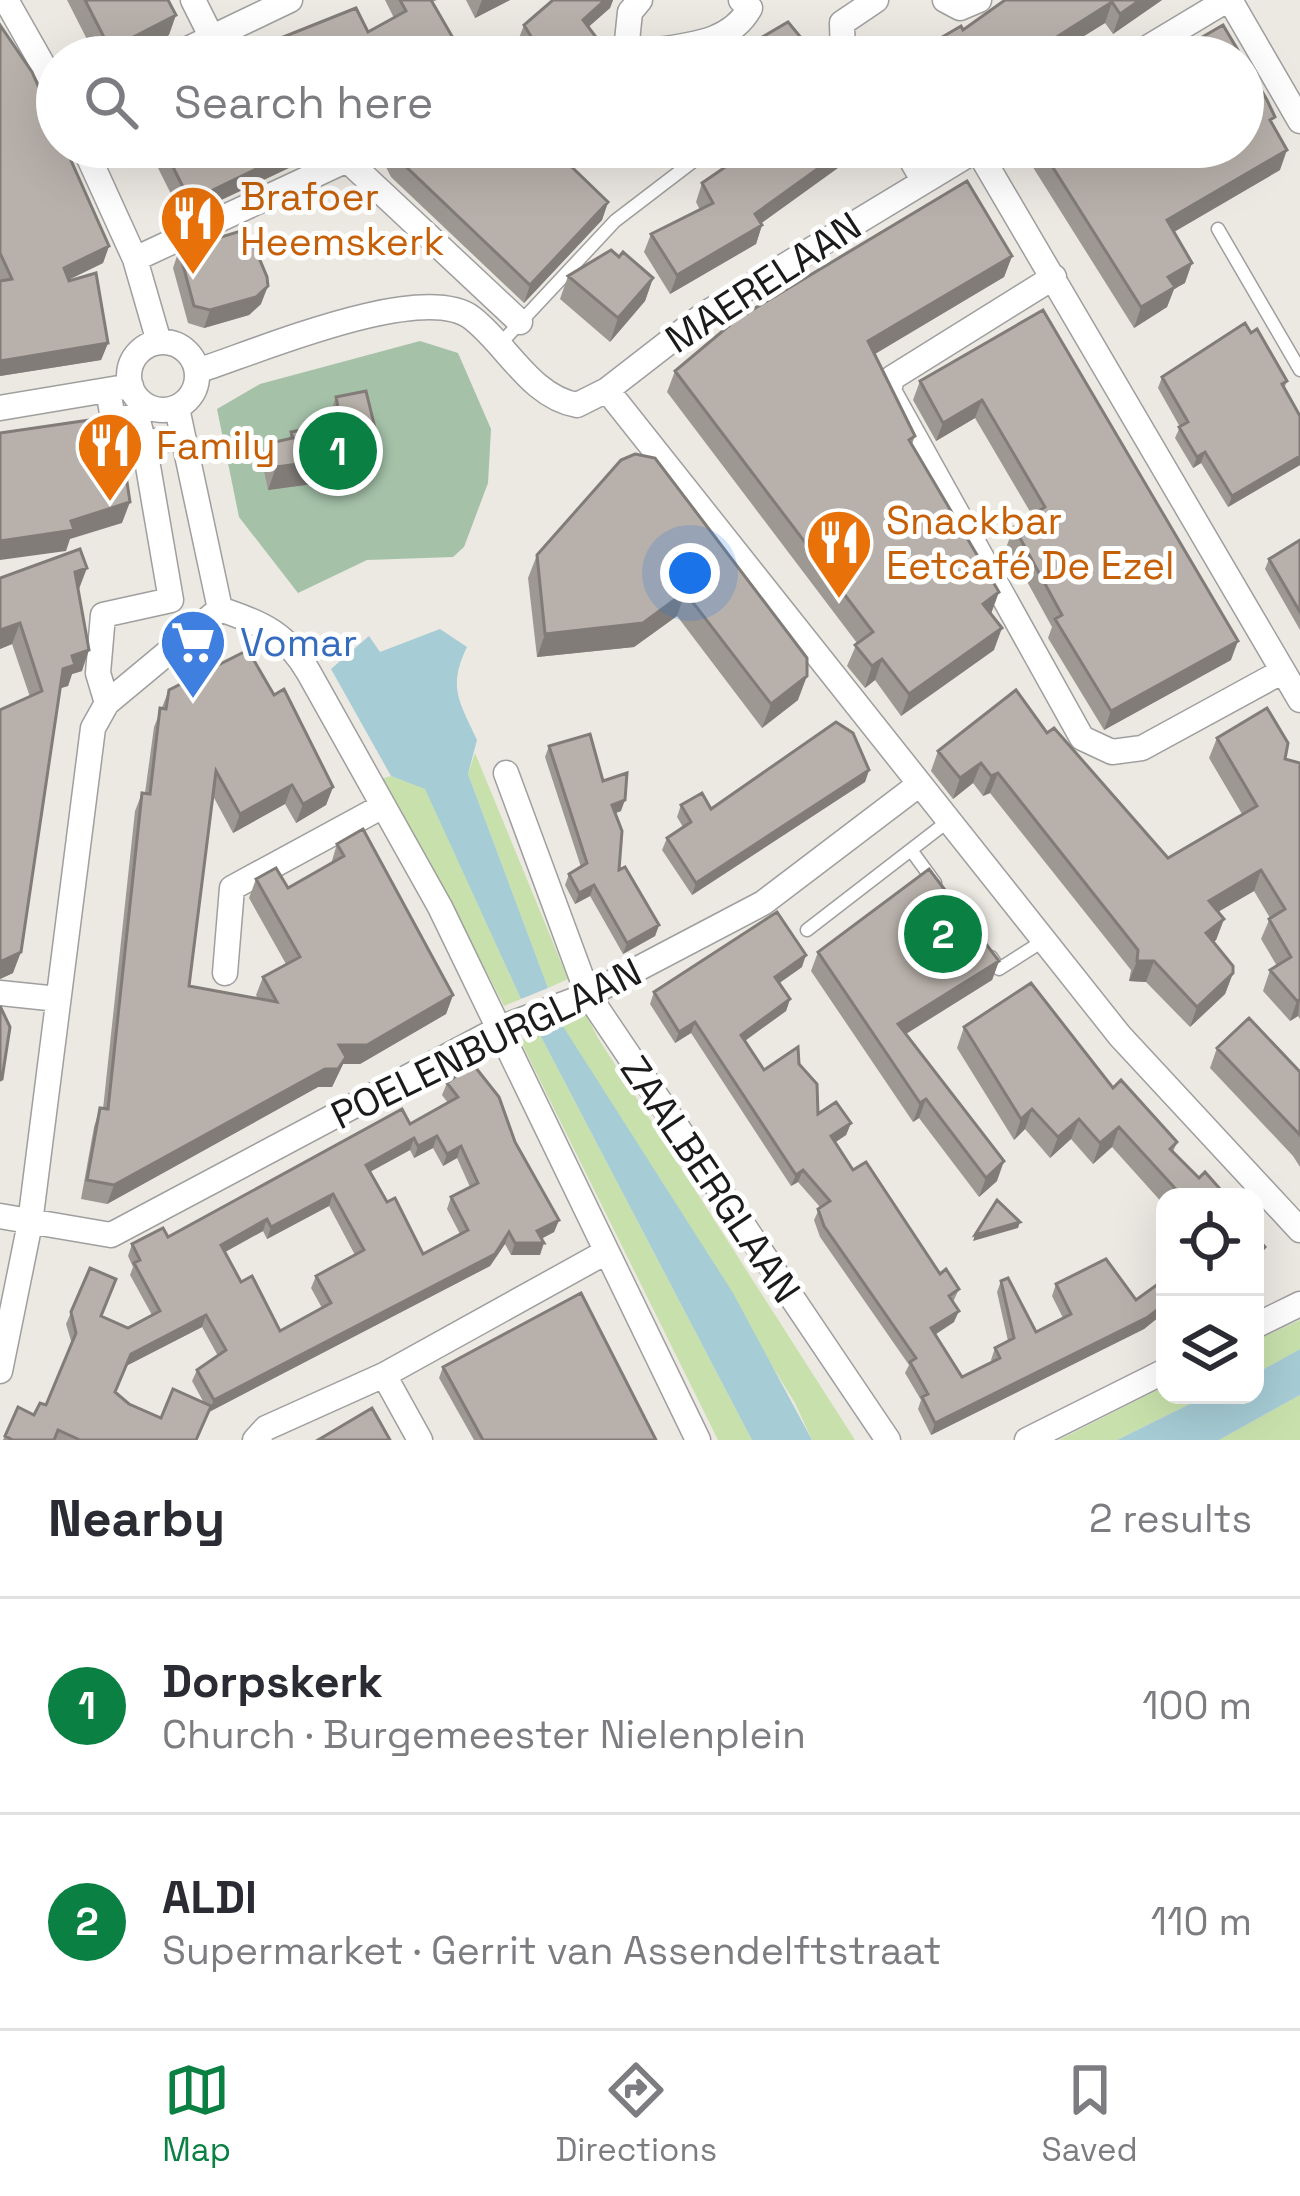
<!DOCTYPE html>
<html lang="en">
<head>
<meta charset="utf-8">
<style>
	body { margin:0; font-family:"Space Grotesk",sans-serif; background:#f7f7f7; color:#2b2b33 }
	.controls { position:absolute; right:36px; bottom:36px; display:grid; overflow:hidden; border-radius:24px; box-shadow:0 12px 48px #0002 }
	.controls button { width:108px; height:108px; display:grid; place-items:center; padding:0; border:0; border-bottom:3px solid #e1e1e2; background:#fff; color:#2b2b33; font:60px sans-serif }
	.you { position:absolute; left:690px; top:573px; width:42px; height:42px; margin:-30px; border:9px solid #fff; border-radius:50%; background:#1a73e8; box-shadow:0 0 0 18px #1a73e833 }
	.badge { display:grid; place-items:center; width:78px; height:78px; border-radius:50%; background:#0b8043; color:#fff; font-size:39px; font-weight:700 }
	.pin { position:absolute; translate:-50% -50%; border:6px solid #fff; box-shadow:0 3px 12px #0006 }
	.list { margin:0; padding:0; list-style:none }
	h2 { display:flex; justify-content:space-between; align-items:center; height:156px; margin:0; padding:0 48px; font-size:51px }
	h2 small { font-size:39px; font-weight:400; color:#7c7c81 }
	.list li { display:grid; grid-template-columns:78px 1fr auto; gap:36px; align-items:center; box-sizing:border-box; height:216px; padding:0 48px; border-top:3px solid #e1e1e2 }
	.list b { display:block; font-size:45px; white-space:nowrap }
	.list p { margin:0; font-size:39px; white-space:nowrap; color:#7c7c81 }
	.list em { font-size:39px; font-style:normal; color:#7c7c81 }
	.icon { flex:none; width:66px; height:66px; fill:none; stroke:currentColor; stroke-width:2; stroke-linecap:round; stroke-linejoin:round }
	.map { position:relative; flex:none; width:1300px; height:1440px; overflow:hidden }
	.search { position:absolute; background:#fff; box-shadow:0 12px 48px #0002; left:36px; right:36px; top:36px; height:132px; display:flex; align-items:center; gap:30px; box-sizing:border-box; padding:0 42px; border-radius:66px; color:#7c7c81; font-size:45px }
	.sheet { height:588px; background:#fff }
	nav { display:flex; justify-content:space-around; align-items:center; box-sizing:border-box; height:168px; border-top:3px solid #e1e1e2; background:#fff; font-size:33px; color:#7c7c81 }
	nav a { display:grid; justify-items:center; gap:6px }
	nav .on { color:#0b8043 }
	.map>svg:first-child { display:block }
</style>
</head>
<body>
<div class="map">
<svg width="1300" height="1440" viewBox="0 0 1300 1440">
	<rect width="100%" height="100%" fill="#ece8e2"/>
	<!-- grass -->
	<path fill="#c8e1ac" d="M475,753l93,226 -20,9 -80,-214z
		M391,776l34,12 96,211 -17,7 -76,-148 -48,-79z
		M583,1009l15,29 257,402h-43l-17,-37 -230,-371 -6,-12z
		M538,1031l214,409h-34l-198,-400z
		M1300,1320v29l-45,25v-33z
		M1165,1386v9h43l-91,45h-58z
		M1300,1395v45h-81z"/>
	<!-- cemetery -->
	<path fill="#a5c2a9" d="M420,341l38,12 33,76 -3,54 -24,64 -11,10 -86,3 -69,33 -59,-76 -22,-108 43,-25z"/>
	<!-- water -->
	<path fill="#a6ccd5" d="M440,629l27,18c-20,41 -7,55 10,93l-9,34 80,214 -27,11 -96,-210 -34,-13 -60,-107 38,-33 11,16z
		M559,1020l174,273 79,147h-60l-214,-409z
		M1300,1349v46l-81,45h-102l91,-45h47v-21z"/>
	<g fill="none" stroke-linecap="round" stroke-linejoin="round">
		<defs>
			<path id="lane" d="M212,38l11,19
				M1218,229l82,141
				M500,344l115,-123 85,-65
				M911,850l24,33
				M807,930l140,-108
				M991,957l8,12 44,-28"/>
			<path id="street" d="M6,0l51,90
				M193,0l19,38
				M640,0l-10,12 -3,29 12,12c42,-8 89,-6 111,-45l-9,-8
				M945,0l15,8 19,-8
				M1230,0l70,121
				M171,57l119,-57
				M843,57l-1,-34 34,-23
				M1132,57l95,-57
				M84,147l51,112 24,83
				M904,147l19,33
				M977,149l323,551
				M135,259l212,-99 173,162
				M1054,277l-162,101 -3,13 193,347 30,14 30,-4 141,-77
				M129 376a34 34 0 1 1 68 0a34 34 0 1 1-68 0Z
				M197,371c57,-18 225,-91 275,-53 35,27 59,79 105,87l30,-15 98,-76 276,-167
				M108,390l5,29 24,-2 7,26 39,-7
				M607,390l513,646 180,194
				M0,408l131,-22
				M177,408l43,201
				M220,609c43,15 66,24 89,64l131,234 258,533
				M107,703l-9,-30 5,-58 68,-15 -27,-157
				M506,773l82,222 300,445
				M225,973l7,-85 151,-82
				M0,993l58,6
				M0,1216l111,19 389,-207 88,-33 175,-92 154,-117
				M1255,1326l45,-22
				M0,1371l30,-148 63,-495 14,-25 113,-94
				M384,1375l36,65
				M255,1440l11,-12 118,-53 222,-123
				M1027,1440l138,-69"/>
		</defs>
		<!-- lane casing -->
		<use href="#lane" stroke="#9f9f9f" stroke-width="15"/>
		<!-- street casing -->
		<use href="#street" stroke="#9f9f9f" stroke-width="27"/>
		<!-- lane -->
		<use href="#lane" stroke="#fff" stroke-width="12"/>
		<!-- street -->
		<use href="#street" stroke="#fff" stroke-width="24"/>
	</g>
	<!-- wall -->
	<path fill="#9e9893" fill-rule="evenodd" d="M67,0h101l1,35 -43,22h-30z
		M385,0h52l-5,2 32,55h-197l6,-16 95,-9 26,-14z
		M466,0h44l-35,18z
		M553,0h60l-3,8 -22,19 23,30h-85l-9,-14 7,-18z
		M1005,0h157l-49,34 -8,-11 -55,34h-127l4,-11 36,-16z
		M0,25l109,221 -6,17 -35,17 40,63 -7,17 -101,16z
		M1272,124l8,46 -106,62 11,51 -11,6 -7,18 -33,21 -105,-167 5,-14h209z
		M137,147h196l-150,71 -31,-62 -9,5z
		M376,147h175l57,55 -6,18 -78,83 -133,-126z
		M722,147h145l-106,76 1,2 -6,19 -86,50 -26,-42 7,-18 49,-24 -4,-8 6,-19 22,-15 -6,-8z
		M179,250l82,54 -12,11 -45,13 -16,-5 -15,-55z
		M1012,256l-8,21 -130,77 41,82 -3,8 79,170 3,36 -93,66 -26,-36 -10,8 -18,-22 10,-23 -190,-251 8,-21z
		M619,257l34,21 -8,23 -35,41 -50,-43 8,-23z
		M1043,310l188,350 -127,70 -56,-92 4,-11 -45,-82 7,-18 18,-12 -57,-97 -39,23 -23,-41 7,-19z
		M1251,333l36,48 -3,8 16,27v49l-72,42 -27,-44 -8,5 -18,-30 5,-11 -22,-39 4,-11z
		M336,397l36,79 -104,14 -5,-24 8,-23 18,-4 2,-7 37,-7 -1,-4z
		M621,460l177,240 -36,28 -85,-112 -43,31 -97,10 -9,-79 9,-23z
		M1300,540v90l-35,-61 4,-10z
		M0,578l79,11 3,82 -10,3 -4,12 -8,2 -47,285 -13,6v-269l30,-13 -18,-53 -12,5z
		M169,690l105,5 59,92 -7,18 -30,18 -11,-19 -52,29 -20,-37 -24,190 69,13 -2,-4 7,-18 23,-13 -37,-66 7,-19 32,9 43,-24 6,-20 116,151 -7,19 -86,50h-17l-11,23h-14l-211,117 -26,-5 13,-72 6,-19 3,1 32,-298 7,-18h3l9,-66z
		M1047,733l121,125 74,-44 -33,-56 8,-20 83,25v256l-2,-3 -8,5 -27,-30 7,-21 7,-4 -16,-27 9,-21 -16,-27 -36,21 6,7 -8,21 -3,2 20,31 -8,21 -35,33 -44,-45 -17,-1 2,-11 -141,-177 -7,3 -10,-13 -20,16 -22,-28 7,-20z
		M549,746l54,35 18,30 -6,2 4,57 40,55 -4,11 -32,18 -33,-58 -15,8 -10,-19 4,-11 12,-7 -36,-110z
		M869,770l-4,12 -173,113 -30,-45 5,-12 16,-11 -6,-10 4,-12 30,4z
		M818,952l181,9 -7,19 -86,54 91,147 -18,16 -60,-79 -6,4 -102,-151z
		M802,967l-23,16 11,16 -4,12 -41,30 19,29 35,-6 19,50 33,9 -5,12 -11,7 18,28 87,104 19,15 -6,13 1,20 -19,13 27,42 30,-15 -1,-2 4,-12 13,-7 -11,-49 4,-11 35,51 27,-14 -11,-22 4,-12 80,16 29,-21v33l-21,17 -213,106 -13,-26 3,-9 -16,-27 4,-8 -89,-128 -6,-17 6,-13 -22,-25 -7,4 -100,-153 -16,10 -25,-39 4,-12z
		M964,1027l149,61 64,54 -4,10 45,45h-53v9l-53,-59 -19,17 -22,-25 -21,19 -25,-29 -11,11 -57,-92z
		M1217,1048l83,24v95l-7,-11 -83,-88z
		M447,1083l68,59 44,78 -5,12 -13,7 -1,16h-29l-6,-11 -15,22 -281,146 -12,28h-194l15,-33 16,8 12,-10 26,-61 -6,-20 24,-56 11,48 27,12 24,-13 -22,-40 3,-8 -5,-11 4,-12 36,-7 242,-113 38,-21 -6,-8zM433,1148l10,18 14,-8 13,29 -19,10 -4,12 13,25 -37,20 -36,-52 -17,-30 40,-22 4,8zM329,1206l26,49 -39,21 -5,12 11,20 -42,23 -39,-49 -16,-30 38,-21 4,8zM202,1327l16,29 -21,14 -5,11 12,22 -43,15 -32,-14 -14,-11 11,-27z
		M443,1367l213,73h-182l-35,-62z"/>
	<!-- shaded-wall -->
	<path fill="#817c78" d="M482,0h28l-35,18z
		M605,0h8l-3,8 -34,30 7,-18z
		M1140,0h22l-49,34 7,-20z
		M1112,2l-7,21 -55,34h-25z
		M176,15l-7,20 -43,22h-19l3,-8z
		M148,147h8l-4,9 -9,5z
		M302,147h31l-150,71 7,-17z
		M848,147h19l-118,85 6,-18z
		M1287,150l-7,20 -120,70 7,-20z
		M608,202l-6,18 -78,83 6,-18z
		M762,225l-6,19 -86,50 7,-19z
		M109,246l-6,17 -45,22 6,-17z
		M1012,256l-8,21 -144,86 8,-22z
		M1192,263l-7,20 -11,6 -7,18 -33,21 7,-21 27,-30z
		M653,278l-8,23 -35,41 8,-24z
		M268,286l-7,18 -12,11 -45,13 6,-18z
		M108,343l-7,17 -101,16v-15z
		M982,400l-7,18 -39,23 7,-18z
		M1205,452l-4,11 -8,5 4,-11z
		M381,453l-9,23 -104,14 8,-23z
		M1300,456v9l-72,42 4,-11z
		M130,502l-8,21 -52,16 -4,12 -66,9v-19z
		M87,568l-8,21 -12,4 8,-21z
		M685,592l-8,24 -43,31 -97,10 8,-23z
		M999,592l-8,22 -8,-10z
		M20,623l-8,21 -12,5v-19z
		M1002,628l-8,22 -93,66 8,-22z
		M1238,641l-7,19 -127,70 7,-19z
		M89,650l-7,21 -10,3 -4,12 -13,4 8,-21 9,-13z
		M882,659l-7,21 -10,8 7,-22z
		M807,676l-9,24 -36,28 9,-24z
		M981,763l-8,20 -20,16 7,-21z
		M869,770l-4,12 -173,113 4,-12z
		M998,773l-8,20 -7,3 8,-20z
		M292,785l-7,19 -52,29 7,-19z
		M333,787l-7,18 -30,18 7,-19z
		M625,800l-4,11 -13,5 4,-11z
		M1261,870l-7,21 -52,30 7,-20z
		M594,885l-4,11 -15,8 4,-11z
		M1224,919l-8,21 -17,14 7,-21z
		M659,925l-4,11 -32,18 4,-11z
		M21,952l-8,21 -13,6v-17z
		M806,955l-4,12 -31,22 4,-12z
		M999,961l-7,19 -101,63 7,-19z
		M1137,961h17l-8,21 -17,-1z
		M1233,973l-8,21 -35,33 7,-20z
		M453,995l-7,19 -86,50h-17l-11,23h-14l-211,117 7,-19 211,-116 14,-24z
		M790,999l-4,12 -50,36 5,-12z
		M1300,999l-2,17 -8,5 7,-20z
		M695,1022l-4,11 -16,10 4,-11z
		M926,1099l-7,19 -6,4 7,-19z
		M1032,1109l-7,20 -11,11 7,-21z
		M1079,1119l-8,20 -21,19 8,-21z
		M851,1123l-5,12 -19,13 4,-12z
		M1119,1127l-7,20 -19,17 7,-21z
		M437,1136l-4,12 -19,10 4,-12z
		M414,1138l-4,12 -48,26 4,-11z
		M461,1146l-4,12 -14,8 4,-12z
		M1004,1161l-7,20 -18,16 7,-19z
		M803,1170l-5,12 -7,4 5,-11z
		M333,1194l-4,12 -62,33 4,-12z
		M267,1219l-4,12 -47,26 5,-12z
		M559,1220l-5,12 -21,11 4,-12z
		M1020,1222l-2,6 -45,13 2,-6z
		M509,1232l-4,12 -15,22 -281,146 5,-12z
		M515,1243h29l-4,12h-29z
		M1265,1247l-4,12 -6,6v-8z
		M1165,1304v8l-21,17 -213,106 4,-12z
		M959,1311l-5,11 -28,18 5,-12z
		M206,1315l-4,12 -76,39 5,-12z"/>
	<!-- building -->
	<path fill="#b8b1ab" stroke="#817c78" stroke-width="3" fill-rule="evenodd" d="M85,0h83l8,15 -66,34z
		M400,0h31l33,57h-183l-8,-16 83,-33 12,24 38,-21z
		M553,0h52l-22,20 28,37h-67l-20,-32z
		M1005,0h135l-20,14 -8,-12 -87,55h-91l-7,-11 34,-20 2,4z
		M788,22l29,35h-125l21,-14 27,7z
		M0,25l32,47 25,57v18h8l44,99 -45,22 5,13 27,-8 12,70 -108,18v-80l12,-2 -12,-26z
		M1223,25l19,32h-74z
		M1161,49l5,8h-19z
		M1243,59l24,41 8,17 -5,3 17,30 -120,70 25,43 -24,14 7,10 -34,20 -101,-160h203z
		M163,147h139l-112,54z
		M392,147h159l57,55 -78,83 -132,-126z
		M728,147h120l-93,67 7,11 -85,50 -26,-41 62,-31 -11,-20 35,-24z
		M967,181l45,75 -144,85 47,95 -6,4 90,152 -16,12 19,24 -93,66 -27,-35 -10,7 -17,-21 18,-13 -198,-261 62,-52z
		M247,229l20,48 1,9 -12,11 -46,13 -16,-4 -15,-56z
		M611,250l8,7 4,-5 30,26 -35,40 -50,-42z
		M1043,310l195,331 -127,70 -56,-92 7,-4 -48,-88 31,-20 -63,-107 -39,23 -23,-42z
		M1245,323l6,10 6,-4 30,52 -5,3 18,32v40l-68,40 -27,-44 -8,5 -18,-30 9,-5 -26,-45z
		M366,391l15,62 -105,14 -5,-24 22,-5 -2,-6 50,-9 -5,-26z
		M117,416l13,86 -59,19 3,9 -74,11v-108z
		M635,454l20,4 152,200v18l-36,28 -86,-112 -42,31 -98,11 -8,-79 84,-95z
		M1300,540v72l-31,-53z
		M80,549l7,19 -12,4 14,78 -17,6 3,9 -12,4 -42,283 -21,10v-252l42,-19 -22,-68 -20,7v-52z
		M248,650l26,45 10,-6 49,98 -30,17 -11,-19 -52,29 -24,-43 -27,215 88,16 -14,-25 37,-20 -44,-78 20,-11 12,20 56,-32 -7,-12 26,-15 90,166 -86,50h-28l7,12 -8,12h-13l-211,116 -27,-5 13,-72 8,1 34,-316 8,1 10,-86 6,1 3,-19z
		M1016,690l31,43 7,-5 114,130 89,-52 -40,-68 50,-30 21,35 -3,16 15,4v236l-3,2 -27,-31 21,-13 -22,-38 16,-10 -24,-39 -52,31 15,18 -18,14 27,33v7l-36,34 -43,-46h-17l1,-11 -140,-177 -7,3 -10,-13 -21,15 -22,-27z
		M836,722l17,11 16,37 -173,113 -29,-45 24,-16 -10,-17 21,-12 9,16z
		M590,734l13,47 24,-8 -2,27 -13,5 10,26 -3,39 6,-3 34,58 -32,18 -33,-58 -15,8 -10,-19 18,-11 -38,-117z
		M929,869l70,92 -101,63 106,137 -18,17 -60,-79 -6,4 -102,-151z
		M777,912l29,43 -31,22 15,22 -49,36 23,35 34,-23 1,17 18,20 1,30 18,-12 15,21 -20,13 22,34 13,-8 74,112 6,-5 13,20 -10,7 10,15 -28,17 31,49 38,-19 -5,-10 19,-10 -13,-57 7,-3 28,54 35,-18 -15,-30 50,-25 30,41 29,-21v25l-17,13 -213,106 -13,-26 6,-3 -18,-32 6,-4 -92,-132 -6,-17 12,-8 -27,-31 -7,5 -101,-153 -16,10 -25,-40z
		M1031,983l82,105 8,-8 56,62 -7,7 29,29 6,-6 16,18 -8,7h-30l-64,-70 -19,16 -21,-24 -21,18 -26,-28 -11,10 -57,-92z
		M0,1006l10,21 -8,52 -2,1z
		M1249,1018l51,54v63l-83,-87z
		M472,1063l27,34 16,45 44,78 -22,11 7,12h-29l-6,-11 -14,22 -281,146 -17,-30 29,-20 -20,-35 -75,39 -16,38 14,12 32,14 12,-29 38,17 -15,34h-116l-22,-10 -4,10h-41l-8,-4 13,-29 16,8 6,-12 6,2 30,-72 -5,-21 19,-44 26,11 -15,37 27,12 32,-17 -26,-48 6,-3 -8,-16 31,-16 5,9 234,-128 8,15 48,-27 -11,-14zM437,1136l10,18 14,-8 17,37 -27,14 17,33 -45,24 -28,-56 -8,4 -21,-37 48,-27 4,8zM333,1194l31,56 -48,26 15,27 -51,28 -28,-55 -11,6 -20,-37 46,-26 4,8z
		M997,1200l23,22 -45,13z
		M1255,1236l10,11 -10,10z
		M581,1293l75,147h-173l-40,-73z
		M372,1408l18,32h-72z"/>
	<!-- icons -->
	<defs>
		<symbol id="restaurant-pin" viewBox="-11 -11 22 30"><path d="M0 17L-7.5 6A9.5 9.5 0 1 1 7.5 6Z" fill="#e8710a" stroke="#fff"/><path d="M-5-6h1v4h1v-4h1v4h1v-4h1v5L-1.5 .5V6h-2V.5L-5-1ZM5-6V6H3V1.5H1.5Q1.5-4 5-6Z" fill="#fff"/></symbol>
		<symbol id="supermarket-pin" viewBox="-11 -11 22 30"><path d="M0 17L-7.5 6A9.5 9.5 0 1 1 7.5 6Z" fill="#3f7fe0" stroke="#fff"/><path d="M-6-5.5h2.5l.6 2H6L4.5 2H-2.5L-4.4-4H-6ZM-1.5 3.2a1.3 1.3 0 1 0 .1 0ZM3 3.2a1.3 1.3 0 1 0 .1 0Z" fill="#fff"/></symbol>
	</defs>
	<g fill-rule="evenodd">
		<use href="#restaurant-pin" x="155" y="180" width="76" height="104"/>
		<use href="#restaurant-pin" x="72" y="407" width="76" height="104"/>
		<use href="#restaurant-pin" x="801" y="504" width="76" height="104"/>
		<use href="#supermarket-pin" x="155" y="604" width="76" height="104"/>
	</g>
	<g text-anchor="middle" stroke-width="10" stroke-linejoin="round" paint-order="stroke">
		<!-- food labels -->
		<g font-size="39" fill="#c56008" stroke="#fff" text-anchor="start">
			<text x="240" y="210">Brafoer<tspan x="240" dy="45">Heemskerk</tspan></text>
			<text x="156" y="459">Family</text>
			<text x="886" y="534">Snackbar<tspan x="886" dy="45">Eetcafé De Ezel</tspan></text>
		</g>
		<!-- street labels -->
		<g font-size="39" fill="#1b1b1b" stroke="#fff">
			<text transform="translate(763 282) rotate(-33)" y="14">MAERELAAN</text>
			<text transform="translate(486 1043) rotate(-26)" y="14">POELENBURGLAAN</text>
			<text transform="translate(711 1179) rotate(56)" y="14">ZAALBERGLAAN</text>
		</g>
		<!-- shop labels -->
		<g font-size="39" fill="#366cbe" stroke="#fff" text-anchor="start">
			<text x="240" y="656">Vomar</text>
		</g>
	</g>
</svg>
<div class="controls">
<button><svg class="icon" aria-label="locate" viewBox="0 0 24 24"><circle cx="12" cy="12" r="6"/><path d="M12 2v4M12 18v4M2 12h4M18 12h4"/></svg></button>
<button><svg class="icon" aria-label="layers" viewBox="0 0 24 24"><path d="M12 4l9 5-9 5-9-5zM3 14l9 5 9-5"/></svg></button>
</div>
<div class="you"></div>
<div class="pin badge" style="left:338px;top:451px">1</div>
<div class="pin badge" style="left:943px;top:934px">2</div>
<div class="search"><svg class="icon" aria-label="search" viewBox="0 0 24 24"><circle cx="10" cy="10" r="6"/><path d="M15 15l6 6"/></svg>Search here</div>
</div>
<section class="sheet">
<h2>Nearby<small>2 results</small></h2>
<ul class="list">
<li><span class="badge">1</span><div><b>Dorpskerk</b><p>Church · Burgemeester Nielenplein</p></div><em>100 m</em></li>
<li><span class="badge">2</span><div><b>ALDI</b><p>Supermarket · Gerrit van Assendelftstraat</p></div><em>110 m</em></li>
</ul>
</section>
<nav>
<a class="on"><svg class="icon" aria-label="map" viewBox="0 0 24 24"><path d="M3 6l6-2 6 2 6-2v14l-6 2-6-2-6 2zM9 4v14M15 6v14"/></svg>Map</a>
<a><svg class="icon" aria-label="directions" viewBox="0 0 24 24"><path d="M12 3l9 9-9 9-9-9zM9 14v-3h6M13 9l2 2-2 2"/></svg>Directions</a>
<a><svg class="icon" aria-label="saved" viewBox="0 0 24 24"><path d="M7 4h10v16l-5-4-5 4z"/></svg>Saved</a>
</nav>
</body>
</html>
